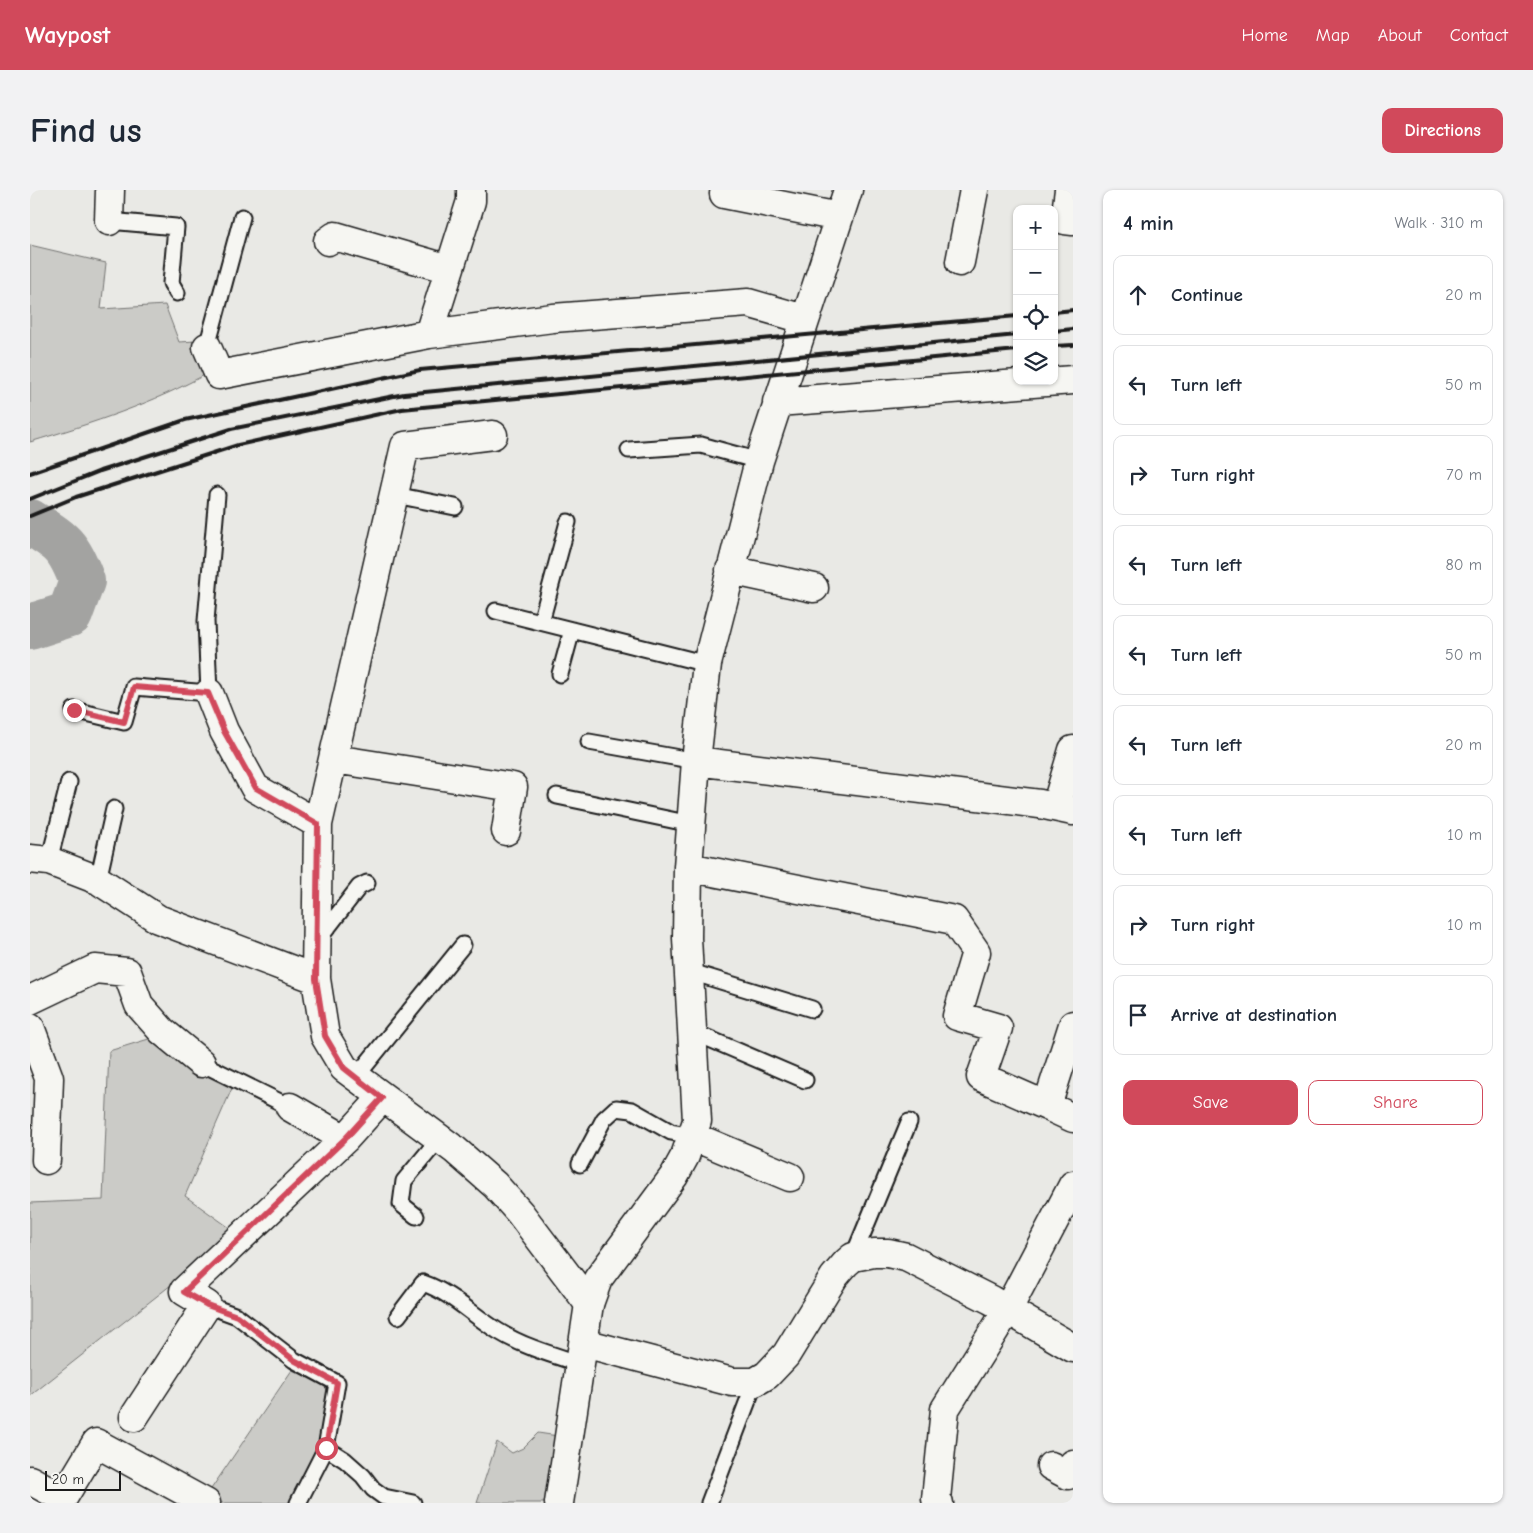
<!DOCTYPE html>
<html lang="en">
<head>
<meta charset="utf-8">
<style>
	body { margin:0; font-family:"Comic Neue",sans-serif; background:#f2f2f3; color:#1f2937 }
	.controls { position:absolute; right:15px; top:15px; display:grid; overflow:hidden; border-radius:10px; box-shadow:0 1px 4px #0004 }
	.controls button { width:45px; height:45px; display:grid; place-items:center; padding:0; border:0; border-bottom:1px solid #e0e1e3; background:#fff; color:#1f2937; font:25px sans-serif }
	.scale { position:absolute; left:15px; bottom:12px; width:76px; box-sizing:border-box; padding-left:5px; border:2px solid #1c1c1c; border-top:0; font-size:14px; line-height:18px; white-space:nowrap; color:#1c1c1c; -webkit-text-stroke:4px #f6f6f2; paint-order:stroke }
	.stop { position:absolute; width:15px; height:15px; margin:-11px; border:4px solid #d1495b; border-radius:50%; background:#fff }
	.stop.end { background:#d1495b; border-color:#fff; box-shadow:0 1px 5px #0008 }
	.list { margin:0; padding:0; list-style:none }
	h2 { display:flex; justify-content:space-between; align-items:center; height:65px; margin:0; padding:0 20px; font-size:21px }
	h2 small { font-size:16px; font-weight:400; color:#747a83 }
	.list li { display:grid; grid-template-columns:32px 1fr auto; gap:15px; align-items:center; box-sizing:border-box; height:80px; margin:0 10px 10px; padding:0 10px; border:1px solid #e0e1e3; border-radius:10px }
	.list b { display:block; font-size:19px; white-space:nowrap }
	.list em { font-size:16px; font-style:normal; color:#747a83 }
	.actions { display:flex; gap:10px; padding:15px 20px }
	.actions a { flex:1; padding:11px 0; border:1px solid #d1495b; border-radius:10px; text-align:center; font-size:18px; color:#d1495b }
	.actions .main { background:#d1495b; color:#fff }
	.icon { flex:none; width:28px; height:28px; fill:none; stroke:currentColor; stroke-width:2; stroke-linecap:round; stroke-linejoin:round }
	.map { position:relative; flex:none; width:1043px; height:1313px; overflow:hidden; border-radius:10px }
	header { display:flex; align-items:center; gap:30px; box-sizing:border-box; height:70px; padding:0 25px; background:#d1495b; color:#fff }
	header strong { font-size:24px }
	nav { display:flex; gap:28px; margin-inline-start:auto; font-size:18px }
	.intro { display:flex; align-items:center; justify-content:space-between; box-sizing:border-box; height:120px; padding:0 30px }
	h1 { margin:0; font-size:35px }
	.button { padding:12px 22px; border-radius:10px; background:#d1495b; color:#fff; font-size:18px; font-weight:700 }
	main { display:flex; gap:30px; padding:0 30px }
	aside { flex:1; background:#fff; border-radius:10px; box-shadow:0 1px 4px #0004 }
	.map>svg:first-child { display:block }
</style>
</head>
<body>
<header>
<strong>Waypost</strong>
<nav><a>Home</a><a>Map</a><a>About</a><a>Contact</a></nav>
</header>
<div class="intro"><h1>Find us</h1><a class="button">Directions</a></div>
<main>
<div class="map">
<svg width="1043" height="1313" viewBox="0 0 1043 1313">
	<rect width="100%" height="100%" fill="#e9e9e5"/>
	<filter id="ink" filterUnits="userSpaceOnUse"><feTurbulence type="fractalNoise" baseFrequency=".02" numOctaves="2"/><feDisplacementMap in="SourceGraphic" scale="10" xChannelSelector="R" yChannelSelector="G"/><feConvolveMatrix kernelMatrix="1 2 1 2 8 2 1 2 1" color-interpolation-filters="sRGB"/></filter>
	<g filter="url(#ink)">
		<!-- green -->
		<path fill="#cbcbc7" stroke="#747472" d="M0,55l76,18 -5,46 64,-4 14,37 17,-1 14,31c-58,32 -117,51 -180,70z
			M122,848l81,48 -48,110 52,37 -207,163v-193l73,-3 6,-149z
			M262,1180l29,12 7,9 -8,47 -28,65h-70l-15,-8z
			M508,1243l20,3 -11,67h-70l20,-61 15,11 11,-5z"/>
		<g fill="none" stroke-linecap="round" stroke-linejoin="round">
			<!-- river -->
			<path stroke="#a3a3a1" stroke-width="46" d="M0,332c33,20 38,23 52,59l-12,33 -40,13"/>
			<defs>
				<path id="lane" d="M79,31l67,6 -5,56 6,10
					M177,157l35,-130
					M599,260l72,-5 58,16
					M365,305l60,12
					M466,421l211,53
					M511,432l27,-100
					M530,484l12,-44
					M44,520l50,12 10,-35 75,6 -3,-72 11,-126
					M559,552l107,19
					M527,606l134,28
					M19,671l20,-79
					M68,690l16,-71
					M288,750l41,-53 8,-4
					M658,781l124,38
					M661,841l114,49
					M171,873l89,44
					M326,887l107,-132
					M550,974l24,-45 12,-11 16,2 39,22 21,4
					M386,1026l-15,-12 3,-23 35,-42
					M823,1067l56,-135
					M177,1115l30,11 57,44 43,23 -11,65 -28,55
					M368,1126l25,-33c29,10 49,32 75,48 26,16 55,24 83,33
					M296,1258l19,12 18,16 10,13 11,8 29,6
					M679,1313l46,-121"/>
				<path id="street" d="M1039,0l-4,30 8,1
					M694,4l115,23
					M79,31l1,-31
					M298,51l7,-5 114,33
					M930,72l14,-72
					M399,144l42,-133v-11
					M177,157l12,28 210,-41 124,-16 195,-15 56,16
					M747,212l296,-22
					M463,245l-88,11 -87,378 -2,155 9,57 19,32 111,82 40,35 25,28 69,91
					M700,380l84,18
					M179,503l15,38 31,57 63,36
					M304,569l179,28 -7,44
					M666,571l344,43 33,7
					M1026,617l17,-57
					M0,669l19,2 49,19 60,39 158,60
					M658,677l266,53 22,32 -19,64 41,12 -17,49 66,29
					M0,810l65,-31 32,3 12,33 23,26 39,32
					M1043,835l-26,81 26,12
					M0,837l19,51 -3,82
					M260,917l55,32
					M662,946l98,41
					M559,1114l9,-25 76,-103 11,-20 12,-35 -10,-183 1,-71 8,-106 11,-97 52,-203 89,-271
					M104,1227l73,-112 -23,-14 161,-152 37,-41
					M1021,1276l17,9 5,-11
					M0,1290l33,18 33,-55 110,60
					M909,1313l-3,-4 9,-90 63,-100 65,-124"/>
				<path id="secondary" d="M554,1153l148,39h23l12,-7 19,-20 48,-78 12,-14 7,-6 21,-4h14l18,4 85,43 82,48
					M529,1313l30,-199"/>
			</defs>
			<!-- lane casing -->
			<use href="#lane" stroke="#1c1c1c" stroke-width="19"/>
			<!-- street casing -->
			<use href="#street" stroke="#1c1c1c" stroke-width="31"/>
			<!-- secondary casing -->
			<use href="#secondary" stroke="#1c1c1c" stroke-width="31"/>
			<!-- lane -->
			<use href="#lane" stroke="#f6f6f2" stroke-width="15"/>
			<!-- street -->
			<use href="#street" stroke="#f6f6f2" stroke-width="28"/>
			<!-- secondary -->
			<use href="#secondary" stroke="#f6f6f2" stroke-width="28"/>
			<!-- rail -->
			<path stroke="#1c1c1c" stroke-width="4" d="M1024,122l19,-2
				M1024,141l19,-2
				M1024,156l19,-1
				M0,283l155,-53 235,-50 597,-54
				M0,309l70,-28 131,-42 173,-35 613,-59
				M0,326l46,-19 162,-52 164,-36 615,-59"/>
		</g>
	</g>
	<g fill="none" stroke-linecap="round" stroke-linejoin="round" filter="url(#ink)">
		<!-- route -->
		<path stroke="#d1495b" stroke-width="6" d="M44,520l50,12 10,-35 74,6 16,38 32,57 62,36 -2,155 9,57 19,32 38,30 -37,41 -161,153 23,13 30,11 57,44 43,23 -11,65"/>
	</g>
</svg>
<div class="controls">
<button>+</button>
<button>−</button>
<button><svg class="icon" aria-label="locate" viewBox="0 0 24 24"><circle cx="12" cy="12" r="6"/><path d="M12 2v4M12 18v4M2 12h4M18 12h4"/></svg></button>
<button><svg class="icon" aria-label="layers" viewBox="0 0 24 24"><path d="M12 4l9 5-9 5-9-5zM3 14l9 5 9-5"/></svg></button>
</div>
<div class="scale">20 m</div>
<div class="stop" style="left:296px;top:1258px"></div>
<div class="stop end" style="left:44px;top:520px"></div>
</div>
<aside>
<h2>4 min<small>Walk · 310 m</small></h2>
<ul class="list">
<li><svg class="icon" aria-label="ahead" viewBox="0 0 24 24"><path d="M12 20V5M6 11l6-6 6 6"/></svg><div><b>Continue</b></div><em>20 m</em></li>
<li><svg class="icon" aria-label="left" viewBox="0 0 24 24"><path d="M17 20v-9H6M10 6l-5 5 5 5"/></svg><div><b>Turn left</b></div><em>50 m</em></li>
<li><svg class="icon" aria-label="right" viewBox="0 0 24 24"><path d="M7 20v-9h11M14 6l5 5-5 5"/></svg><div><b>Turn right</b></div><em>70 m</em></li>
<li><svg class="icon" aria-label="left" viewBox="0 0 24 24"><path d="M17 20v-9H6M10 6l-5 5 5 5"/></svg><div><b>Turn left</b></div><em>80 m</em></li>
<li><svg class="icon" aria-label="left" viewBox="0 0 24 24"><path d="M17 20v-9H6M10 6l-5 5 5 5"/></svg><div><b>Turn left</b></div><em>50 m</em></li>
<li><svg class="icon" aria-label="left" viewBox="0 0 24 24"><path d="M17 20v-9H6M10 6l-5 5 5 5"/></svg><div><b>Turn left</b></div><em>20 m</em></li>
<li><svg class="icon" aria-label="left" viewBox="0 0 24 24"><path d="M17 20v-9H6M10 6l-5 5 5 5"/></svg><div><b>Turn left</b></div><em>10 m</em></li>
<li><svg class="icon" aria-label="right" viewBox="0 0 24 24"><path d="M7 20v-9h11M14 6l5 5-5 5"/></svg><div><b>Turn right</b></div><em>10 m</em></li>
<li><svg class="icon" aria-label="arrive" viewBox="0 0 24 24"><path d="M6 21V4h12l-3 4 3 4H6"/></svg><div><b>Arrive at destination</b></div></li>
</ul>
<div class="actions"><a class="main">Save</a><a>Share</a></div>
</aside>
</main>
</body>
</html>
